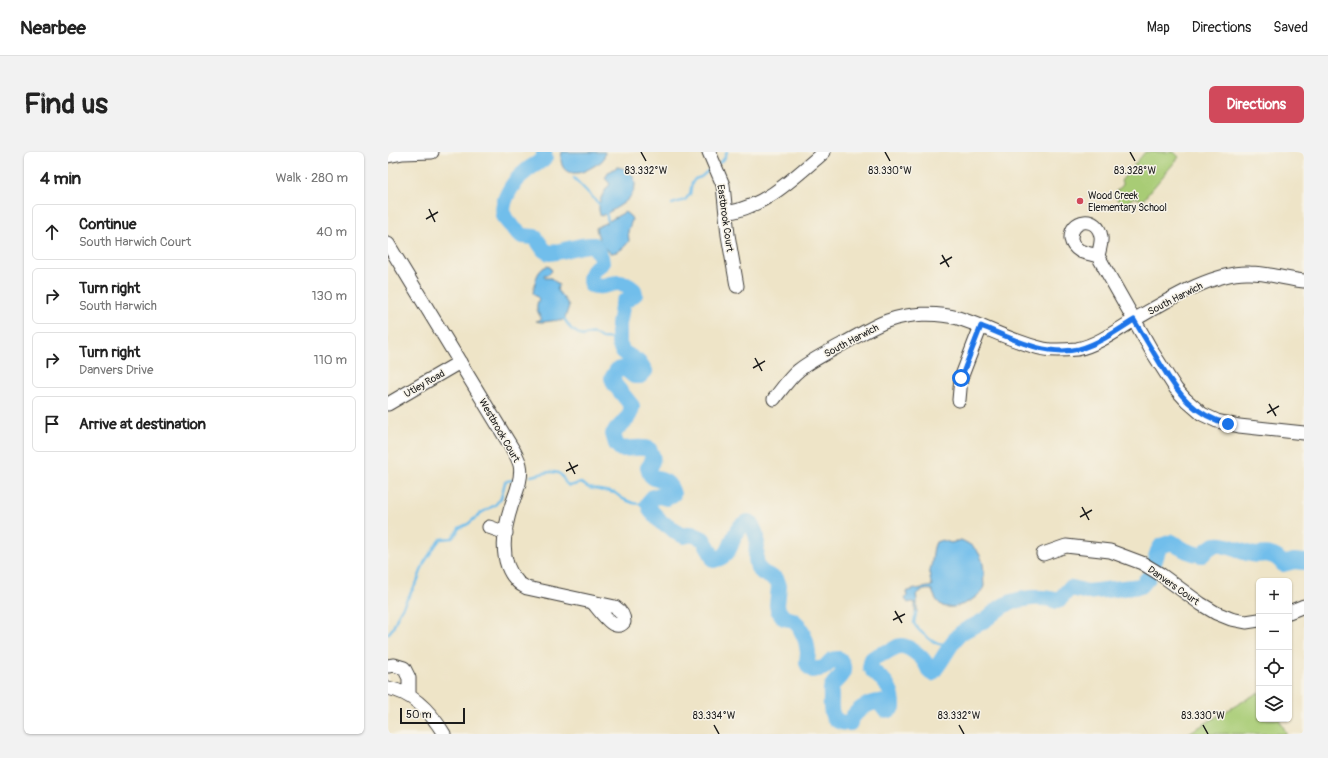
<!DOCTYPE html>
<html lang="en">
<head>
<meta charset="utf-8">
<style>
	body { margin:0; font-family:Pangolin,sans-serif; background:#f2f2f2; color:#222 }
	.controls { position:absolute; right:12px; bottom:12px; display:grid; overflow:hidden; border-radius:6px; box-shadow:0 1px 3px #0004 }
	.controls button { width:36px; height:36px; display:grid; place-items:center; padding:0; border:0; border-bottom:1px solid #e0e0e0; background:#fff; color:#222; font:20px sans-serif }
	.scale { position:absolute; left:12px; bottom:10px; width:65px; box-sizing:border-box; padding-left:4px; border:2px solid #1c1c1c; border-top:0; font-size:11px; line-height:14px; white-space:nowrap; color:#1c1c1c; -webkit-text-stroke:3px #f7f3e8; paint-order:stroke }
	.stop { position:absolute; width:12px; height:12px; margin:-9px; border:3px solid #1a73e8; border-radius:50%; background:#fff }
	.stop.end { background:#1a73e8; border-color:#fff; box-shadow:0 1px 4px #0008 }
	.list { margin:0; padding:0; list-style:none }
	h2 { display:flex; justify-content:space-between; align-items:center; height:52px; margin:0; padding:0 16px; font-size:17px }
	h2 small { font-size:13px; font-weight:400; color:#767676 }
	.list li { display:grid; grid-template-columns:26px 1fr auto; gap:12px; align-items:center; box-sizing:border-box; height:56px; margin:0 8px 8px; padding:0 8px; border:1px solid #e0e0e0; border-radius:6px }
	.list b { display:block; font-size:15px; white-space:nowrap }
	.list p { margin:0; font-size:13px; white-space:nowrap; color:#767676 }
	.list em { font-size:13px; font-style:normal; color:#767676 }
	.icon { flex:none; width:22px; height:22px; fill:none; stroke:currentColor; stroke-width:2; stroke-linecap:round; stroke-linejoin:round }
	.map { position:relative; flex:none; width:916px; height:582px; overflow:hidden; border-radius:6px }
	header { display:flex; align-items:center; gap:24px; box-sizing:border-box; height:56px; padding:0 20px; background:#fff; border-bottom:1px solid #e0e0e0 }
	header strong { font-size:19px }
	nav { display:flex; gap:22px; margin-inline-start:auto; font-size:14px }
	.intro { display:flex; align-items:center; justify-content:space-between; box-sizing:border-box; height:96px; padding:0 24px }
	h1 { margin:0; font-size:28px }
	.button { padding:10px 18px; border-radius:6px; background:#d1495b; color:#fff; font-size:14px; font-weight:700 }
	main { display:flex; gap:24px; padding:0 24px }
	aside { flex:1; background:#fff; border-radius:6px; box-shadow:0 1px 3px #0004 }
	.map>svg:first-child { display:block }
</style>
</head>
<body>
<header>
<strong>Nearbee</strong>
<nav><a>Map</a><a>Directions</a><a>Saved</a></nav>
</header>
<div class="intro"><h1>Find us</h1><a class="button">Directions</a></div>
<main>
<aside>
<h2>4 min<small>Walk · 280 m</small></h2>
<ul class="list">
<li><svg class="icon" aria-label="ahead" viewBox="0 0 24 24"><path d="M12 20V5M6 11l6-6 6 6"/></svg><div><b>Continue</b><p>South Harwich Court</p></div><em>40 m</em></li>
<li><svg class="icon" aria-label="right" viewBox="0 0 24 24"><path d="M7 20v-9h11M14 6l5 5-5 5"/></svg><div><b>Turn right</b><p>South Harwich</p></div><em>130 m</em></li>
<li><svg class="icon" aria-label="right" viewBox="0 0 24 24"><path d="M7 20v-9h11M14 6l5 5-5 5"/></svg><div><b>Turn right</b><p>Danvers Drive</p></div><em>110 m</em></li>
<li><svg class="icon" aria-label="arrive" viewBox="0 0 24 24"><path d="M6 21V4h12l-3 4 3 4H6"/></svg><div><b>Arrive at destination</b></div></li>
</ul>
</aside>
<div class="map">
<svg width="916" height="582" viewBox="0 0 916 582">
	<rect width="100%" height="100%" fill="#f7f3e8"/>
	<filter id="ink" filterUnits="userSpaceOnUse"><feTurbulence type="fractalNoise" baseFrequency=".025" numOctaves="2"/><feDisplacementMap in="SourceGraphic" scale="8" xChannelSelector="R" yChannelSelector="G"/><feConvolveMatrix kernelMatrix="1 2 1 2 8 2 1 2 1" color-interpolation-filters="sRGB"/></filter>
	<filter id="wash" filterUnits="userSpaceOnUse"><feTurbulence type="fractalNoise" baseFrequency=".012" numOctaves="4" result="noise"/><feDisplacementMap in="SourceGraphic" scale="16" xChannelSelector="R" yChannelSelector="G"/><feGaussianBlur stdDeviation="0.9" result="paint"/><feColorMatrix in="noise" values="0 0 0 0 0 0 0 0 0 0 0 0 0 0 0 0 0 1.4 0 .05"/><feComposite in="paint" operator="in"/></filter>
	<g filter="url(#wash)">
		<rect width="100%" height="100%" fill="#eee4c7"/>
		<!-- green -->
		<path fill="#a8cc75" stroke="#627448" d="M757,0h29l5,5 -36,43 -9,-3 -11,9 -10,-12 10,-9 -2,-4z
			M871,540v27h20l8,15h-100z"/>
		<!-- water -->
		<path fill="#71beeb" stroke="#466d84" d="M174,0h43c0,1 -1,5 -1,6 -2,4 -7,6 -10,8 -5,3 -12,7 -18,7 -13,1 -17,-10 -14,-21z
			M229,15c16,2 24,16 13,30 -4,6 -22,16 -29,19 -6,-10 2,-24 9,-32l-5,-6 4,-6z
			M237,60l6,5 1,3 -4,11 1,10c-5,7 -9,11 -18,12 -9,-5 -13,-15 -15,-25z
			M159,114l3,1 2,4 -3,3 -5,1 1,3h6l8,7 -2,5 9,11 3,5 -4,12 -4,3c-9,-2 -17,3 -25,0l4,-1 1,-2c-4,-7 -6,-11 -2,-19l-6,-6c2,-10 3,-23 14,-27z
			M554,388l9,3 10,-3c18,8 23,17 23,37 -1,2 0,6 0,9 -3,13 -34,28 -44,18 -4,-3 -6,-9 -8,-14 -6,-1 -11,0 -16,5l1,4v13h-2v-9l-3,-1 -4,1 -3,-4 2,-3 -1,-4c5,-3 19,-4 26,-6 -4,-13 -2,-13 0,-25 1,-7 1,-13 4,-19z"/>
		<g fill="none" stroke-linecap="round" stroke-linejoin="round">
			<!-- stream -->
			<path stroke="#71beeb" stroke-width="2.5" d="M331,11l5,-4 3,-7
				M186,26l27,28
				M284,52l13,-4 5,-6 2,-11 3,-4 6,-2 8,-7
				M218,59l2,12
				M210,99l6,-6v-2
				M175,165l8,12 11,7c9,-3 12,-4 19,2l17,1
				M143,324c8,-1 23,-8 30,-1 3,4 3,8 8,11l12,-3 8,5 26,5 8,6 10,4 15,2
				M528,460l-2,11c2,6 19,20 25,21 5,0 9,-1 14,-1
				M0,482l5,-6 5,-13 19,-33 7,-19 13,-20 4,-4 11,-1 4,-4 3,-6 9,-4 13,-11 14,-8 6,-7 4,-16 2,-1 6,-1"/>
			<!-- river -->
			<path stroke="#71beeb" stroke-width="16" d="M156,0l1,5c-6,7 -14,9 -20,15 -11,8 -27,32 -20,46 4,7 12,13 17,18l13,1 9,13 5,3c15,-1 29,-9 45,-8l7,12 1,6c-9,6 -14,11 -11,22 18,6 24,-11 43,5l1,4 -11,8 -2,5 -3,17v20l4,8 17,11 5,8 -5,5h-6l-10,-8 -7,2 -5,8 3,7 17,21c-2,14 -11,17 -19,28l3,10 5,5c10,0 19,-3 28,0 5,9 5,11 -1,19 1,2 1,5 2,6 5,9 18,1 23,20l-6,4 -7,-2 -7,1 -5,6 3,8 11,12 7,3 8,7 7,3 8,-2 11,5 5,8 6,13c20,-4 15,-21 26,-33 2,-3 5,-4 8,-5l3,1 6,14 -1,22 2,9 5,5 14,7 2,6 -2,19 1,5 6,8 9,2 6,6 4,8 3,7 2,11 -1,11 2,4 4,3c3,-1 7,-1 10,-2 7,-3 5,-10 16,-9 3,4 5,7 4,12 -1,6 -8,9 -11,15 -2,3 -1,8 -1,12 -1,15 1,26 19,25 3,-11 18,-21 29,-21l6,8h4l4,-3c0,-10 -3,-20 -10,-27 -5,-4 -9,-7 -13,-13l2,-8c7,-5 13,-6 20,-9 3,-1 6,-4 9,-4 6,-1 20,10 23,15 3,3 4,8 6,11l2,1c10,-11 15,-24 25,-36 6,-8 17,-10 26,-16 6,-3 11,-9 17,-13 14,-10 40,-13 57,-7l6,-5 5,-6 4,-2 15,4 54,-6 7,-8
				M766,411l4,-12 3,-5 11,-4c10,8 18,11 30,13 4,-4 8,-9 13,-10 11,-2 25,7 36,9 6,2 13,-1 19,1 6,1 10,5 13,9l11,-3 10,1"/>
		</g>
	</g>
	<g filter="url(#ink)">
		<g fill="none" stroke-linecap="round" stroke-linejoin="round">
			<defs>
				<path id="minor" d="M321,0l14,33 5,50 9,51
					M0,4l15,-3 29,-1
					M338,61c39,-6 69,-36 98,-61
					M0,92l127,209c2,4 4,8 5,12 3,12 -4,28 -8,39 -8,24 -14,57 5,77 2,3 7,5 10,7l88,19c6,4 9,8 9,15 -10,12 -24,-12 -31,-19
					M710,104c-6,-2 -13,-3 -18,-5 -5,-3 -8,-7 -9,-12 -1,-21 27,-24 30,-2 1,6 -2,13 -3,19l55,97 23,36 10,11 16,14 15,7 22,5 65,7
					M386,247c7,-9 16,-22 25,-29 11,-9 29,-18 42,-25 15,-8 30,-18 46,-24 22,-8 49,-9 71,-3 29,9 57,25 86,31 10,2 23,1 33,0 18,-3 41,-19 57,-29 31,-18 79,-49 116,-47 18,0 36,6 54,8
					M571,248l2,-22 20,-52
					M0,252l72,-42
					M101,375l17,6
					M655,402l23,-8 44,5 32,12 18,11 41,30 15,9 15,6 15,3 13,-2
					M901,460l15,-6
					M0,514l6,-1 10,3 5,10v18
					M0,536c26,5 43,24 56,46"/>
			</defs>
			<!-- minor casing -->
			<use href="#minor" stroke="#3c3a36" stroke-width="15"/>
			<!-- minor -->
			<use href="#minor" stroke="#fff" stroke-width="13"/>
		</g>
	</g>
	<g fill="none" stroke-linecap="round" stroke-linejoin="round" filter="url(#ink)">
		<!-- route -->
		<path stroke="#1a73e8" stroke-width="5" d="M573,226l20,-52c30,12 64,31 98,23 19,-5 38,-18 55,-29 9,15 18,30 27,45 17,29 33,50 67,59"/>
	</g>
	<!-- ticks -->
	<path fill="none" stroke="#1c1c1c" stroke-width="1.5" d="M253,0l5,9M497,0l5,9M742,0l5,9M41,57l6,13M38,67l12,-7M554,103l7,12M552,112l12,-7M367,206l7,13M365,216l12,-7M881,252l7,12M879,261l12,-7M181,310l6,12M178,319l12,-6M694,355l7,13M692,365l12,-7M507,459l7,12M505,468l12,-6M326,573l5,9M571,573l5,9M815,573l5,9"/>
	<!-- markers -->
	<circle fill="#d1495b" stroke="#f7f3e8" stroke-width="1.5" cx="692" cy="49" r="4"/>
	<g text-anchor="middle" stroke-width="3" stroke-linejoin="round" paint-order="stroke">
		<!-- poi labels -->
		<g font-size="10" fill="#1c1c1c" stroke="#f7f3e8" text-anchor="start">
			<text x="700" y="47">Wood Creek<tspan x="700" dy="12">Elementary School</tspan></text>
		</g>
		<!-- street labels -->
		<g font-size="10" fill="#1c1c1c" stroke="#f7f3e8">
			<text transform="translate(338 66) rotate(82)" y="4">Eastbrook Court</text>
			<text transform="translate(787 146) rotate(-27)" y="4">South Harwich</text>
			<text transform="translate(463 188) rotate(-28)" y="4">South Harwich</text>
			<text transform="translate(36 231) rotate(-30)" y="4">Utley Road</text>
			<text transform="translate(112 278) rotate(60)" y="4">Westbrook Court</text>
			<text transform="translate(786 433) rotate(35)" y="4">Danvers Court</text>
		</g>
	</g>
	<g font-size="10" text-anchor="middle" fill="#1c1c1c" stroke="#f7f3e8" stroke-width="3" stroke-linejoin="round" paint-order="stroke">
		<text x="258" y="22">83.332°W</text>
		<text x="502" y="22">83.330°W</text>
		<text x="747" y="22">83.328°W</text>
		<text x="326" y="567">83.334°W</text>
		<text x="571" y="567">83.332°W</text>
		<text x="815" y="567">83.330°W</text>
	</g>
</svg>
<div class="controls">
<button>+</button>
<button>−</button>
<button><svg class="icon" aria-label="locate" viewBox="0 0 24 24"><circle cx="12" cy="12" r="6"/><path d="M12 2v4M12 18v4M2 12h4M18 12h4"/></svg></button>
<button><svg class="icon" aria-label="layers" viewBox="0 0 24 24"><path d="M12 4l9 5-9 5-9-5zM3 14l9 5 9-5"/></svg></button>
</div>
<div class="scale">50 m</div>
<div class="stop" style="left:573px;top:226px"></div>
<div class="stop end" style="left:840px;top:272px"></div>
</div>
</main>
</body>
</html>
